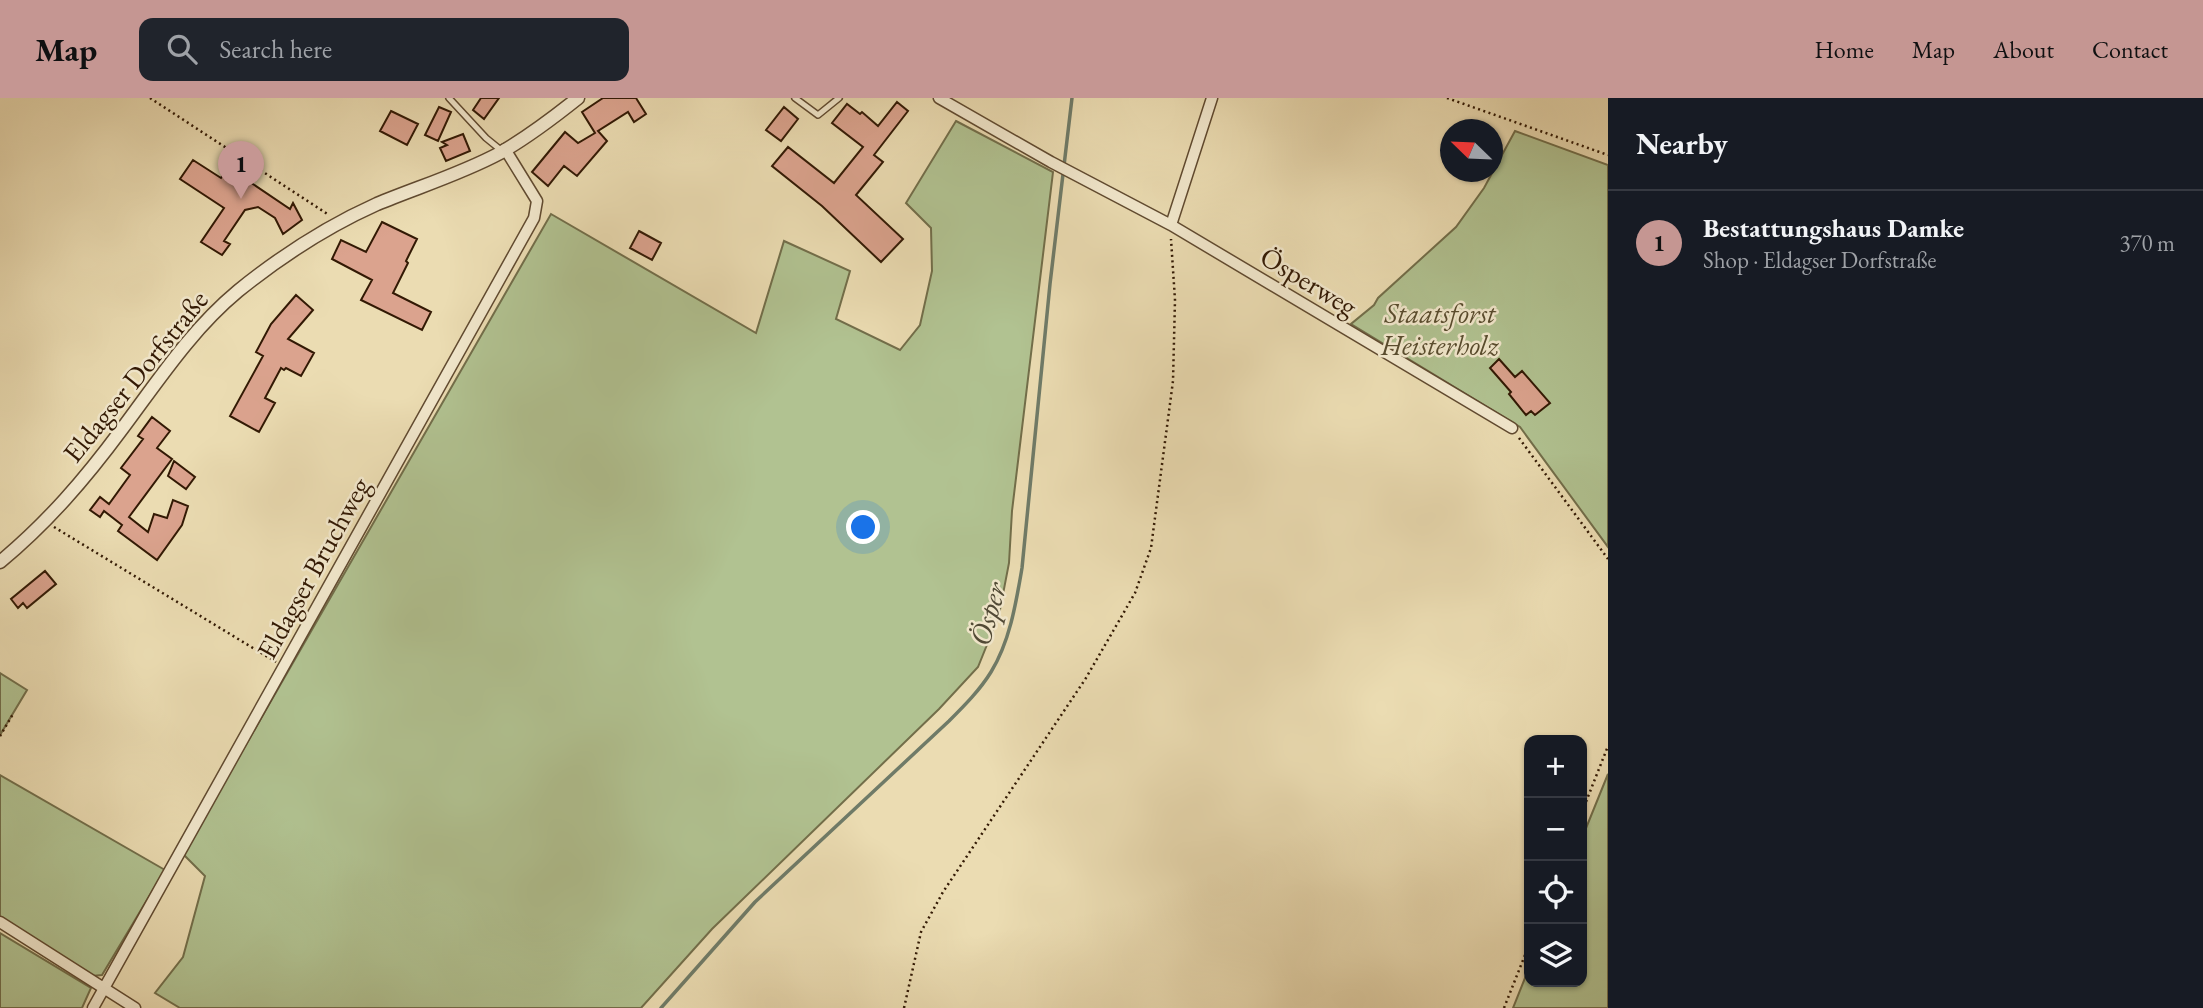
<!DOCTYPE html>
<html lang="en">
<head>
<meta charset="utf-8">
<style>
	body { margin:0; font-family:"EB Garamond",serif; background:#20242c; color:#f1f3f6 }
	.controls { position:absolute; right:21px; bottom:21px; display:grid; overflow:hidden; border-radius:14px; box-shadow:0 2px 5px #0004 }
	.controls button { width:63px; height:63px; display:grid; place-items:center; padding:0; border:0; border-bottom:2px solid #363941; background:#171b24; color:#f1f3f6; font:35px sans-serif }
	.compass { position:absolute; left:1440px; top:21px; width:63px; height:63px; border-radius:50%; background:#171b24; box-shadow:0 2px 5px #0004; rotate:293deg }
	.you { position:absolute; left:864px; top:430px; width:24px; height:24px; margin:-18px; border:5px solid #fff; border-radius:50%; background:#1a73e8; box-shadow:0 0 0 10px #1a73e833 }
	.badge { display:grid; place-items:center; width:46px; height:46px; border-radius:50%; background:#c59692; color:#111; font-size:23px; font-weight:700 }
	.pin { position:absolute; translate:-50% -58px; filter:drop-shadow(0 2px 4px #0008) }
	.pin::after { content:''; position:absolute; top:37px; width:24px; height:21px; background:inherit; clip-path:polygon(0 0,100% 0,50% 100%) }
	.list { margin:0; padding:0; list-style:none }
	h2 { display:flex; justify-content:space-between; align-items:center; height:91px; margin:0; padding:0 28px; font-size:30px }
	h2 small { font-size:23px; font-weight:400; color:#9ea1a6 }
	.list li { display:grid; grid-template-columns:46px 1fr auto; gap:21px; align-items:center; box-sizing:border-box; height:105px; padding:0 28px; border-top:2px solid #363941 }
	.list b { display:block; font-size:26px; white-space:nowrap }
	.list p { margin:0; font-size:23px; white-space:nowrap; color:#9ea1a6 }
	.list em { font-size:23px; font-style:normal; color:#9ea1a6 }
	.icon { flex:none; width:38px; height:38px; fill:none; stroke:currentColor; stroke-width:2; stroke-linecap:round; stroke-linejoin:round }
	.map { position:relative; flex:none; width:1608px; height:910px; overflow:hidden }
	header { display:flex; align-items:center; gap:42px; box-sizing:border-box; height:98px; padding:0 35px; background:#c59692; color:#111 }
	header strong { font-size:33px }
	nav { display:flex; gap:38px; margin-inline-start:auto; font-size:24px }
	.search { width:490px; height:63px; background:#20242c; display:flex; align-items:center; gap:18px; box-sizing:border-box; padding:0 24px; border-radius:14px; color:#9ea1a6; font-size:26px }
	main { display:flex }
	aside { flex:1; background:#171b24 }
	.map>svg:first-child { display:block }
</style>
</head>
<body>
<header>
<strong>Map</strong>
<div class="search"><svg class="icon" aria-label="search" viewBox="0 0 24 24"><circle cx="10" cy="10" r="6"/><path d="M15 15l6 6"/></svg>Search here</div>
<nav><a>Home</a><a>Map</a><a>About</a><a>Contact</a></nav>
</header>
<main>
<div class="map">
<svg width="1608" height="910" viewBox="0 0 1608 910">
	<rect width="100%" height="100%" fill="#ebdcb2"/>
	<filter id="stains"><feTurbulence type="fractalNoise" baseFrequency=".00286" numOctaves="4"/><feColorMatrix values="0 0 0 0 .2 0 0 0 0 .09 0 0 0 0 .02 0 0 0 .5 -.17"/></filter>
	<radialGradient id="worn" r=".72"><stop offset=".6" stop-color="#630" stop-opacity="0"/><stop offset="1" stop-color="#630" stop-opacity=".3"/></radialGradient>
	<!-- green -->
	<path fill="#b1c291" stroke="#726e4a" stroke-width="2" d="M956,23l97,51 -41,339 -3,52 -10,52 -21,52 -39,42 -227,220 -71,79h-461l-25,-15 28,-36 22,-81 -22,-22 368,-640 205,119 28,-92 66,30 -14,48 64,31 20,-25 12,-54 -1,-43 -25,-25z
		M1515,33l93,34v382l-88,-120 -169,-103 23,-19 4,-7 78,-71 28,-39z
		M0,575l27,17 -27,45z
		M1608,676v234h-95l16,-40v14h53v-144z
		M0,677l165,95 -63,105 -10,1 -92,-59z
		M0,835l91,55 -9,20h-82z"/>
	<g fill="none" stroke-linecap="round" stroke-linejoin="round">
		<!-- stream -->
		<path stroke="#6f7b68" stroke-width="3.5" d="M661,910l94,-106 194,-181c15,-15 31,-31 42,-49 19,-31 25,-69 31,-104l28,-284 22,-186"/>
	</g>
	<!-- building -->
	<path fill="#dba38e" stroke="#321904" stroke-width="2" d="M481,0h18l-15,21 -11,-9z
		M603,0h33l10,16 -12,8 -6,-10 -30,19 9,10 -30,35 -13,-10 -16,20 -16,-14 33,-40 13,11 17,-10 -13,-21z
		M897,4l11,9 -34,44 9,7 -27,33 47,44 -22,23 -59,-56 -50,-40 16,-19 46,36 29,-36 -31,-24 15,-19 13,10 2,-2 16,14z
		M439,9l12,5 -13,29 -13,-6z
		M784,9l14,12 -17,22 -15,-11z
		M391,13l27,13 -11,21 -27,-14z
		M463,36l7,17 -24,10 -6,-13 7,-3 -5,-3z
		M193,62l28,18 5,-7 16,10 2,-3 46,31 3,-6 9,17 -19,14 -8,-16 -17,-11 -13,3 -21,31 6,3 -8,11 -21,-13 23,-34 -44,-29z
		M382,124l35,17 -11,22 2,2 -15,30 38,19 -9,18 -61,-30 11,-20 -40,-21 9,-19 25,12z
		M639,133l22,12 -9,17 -22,-12z
		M296,197l17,15 -25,29 26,14 -13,23 -15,-8 -2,2 -3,-2 -16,30 10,5 -16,29 -29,-16 33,-60 -7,-4 15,-28z
		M1499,261l16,18 7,-6 28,32 -15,12 -4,-4 -5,4 -17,-21 2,-2 -21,-24z
		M152,319l18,14 -13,17 15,11 -43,58 19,15 6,-18 13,4 6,-18 15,6 -6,19 -25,35 -39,-29 4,-6 -18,-14 -4,6 -10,-7 10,-13 9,7 21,-29 -9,-7 22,-29 -5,-3z
		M174,363l21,16 -9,12 -18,-13z
		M45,473l11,13 -29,24 -4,-5 -5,5 -7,-9z"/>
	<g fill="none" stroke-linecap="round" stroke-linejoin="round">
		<defs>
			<path id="service" d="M449,0l37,40 16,13
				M795,0l23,17 21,-17"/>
			<path id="minor" d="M939,0l112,64 120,63 341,203
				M1171,127l41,-127
				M0,824l135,86
				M93,910l441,-790 3,-17 -32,-52"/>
			<path id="tertiary" d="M0,464c48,-40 85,-83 122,-133 36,-48 69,-99 116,-138 42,-34 90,-65 139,-87 41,-17 84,-30 123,-51 28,-16 53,-35 78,-55"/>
		</defs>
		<!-- service casing -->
		<use href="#service" stroke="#604a30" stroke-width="8"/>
		<!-- minor casing -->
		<use href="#minor" stroke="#604a30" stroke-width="13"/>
		<!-- tertiary casing -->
		<use href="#tertiary" stroke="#604a30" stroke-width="15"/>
		<!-- path -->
		<path stroke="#321904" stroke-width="2.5" stroke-dasharray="2 3.5" stroke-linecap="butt" d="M150,0l179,117
			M1447,0l161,57
			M1519,340l89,121
			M54,429l222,135
			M0,638l13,-22
			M1582,714l26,-66
			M904,910l17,-76 22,-40 143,-214 49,-85 16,-45 22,-167 2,-81 -4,-61
			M1504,910l25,-63"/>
		<!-- service -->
		<use href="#service" stroke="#f2e8cd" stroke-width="5"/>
		<!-- minor -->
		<use href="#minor" stroke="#f2e8cd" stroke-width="10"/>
		<!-- tertiary -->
		<use href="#tertiary" stroke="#f2e8cd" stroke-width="12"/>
	</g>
	<g text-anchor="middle" stroke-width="5" stroke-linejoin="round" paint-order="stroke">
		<!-- street labels -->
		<g font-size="28" fill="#321904" stroke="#f2e8cd">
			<text transform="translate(1309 183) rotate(31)" y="10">Ösperweg</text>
			<text transform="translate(135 278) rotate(-51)" y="10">Eldagser Dorfstraße</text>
			<text transform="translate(313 470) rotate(-61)" y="10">Eldagser Bruchweg</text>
		</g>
		<!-- park labels -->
		<g font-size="28" font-style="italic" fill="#584c2e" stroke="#f2e8cd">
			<text x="1440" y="225">Staatsforst<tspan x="1440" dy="32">Heisterholz</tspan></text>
		</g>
		<!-- water labels -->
		<g font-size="30" font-style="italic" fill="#514a36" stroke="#f2e8cd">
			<text transform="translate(988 516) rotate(-74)" y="10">Ösper</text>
		</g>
	</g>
	<rect width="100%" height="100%" filter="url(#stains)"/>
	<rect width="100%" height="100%" fill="url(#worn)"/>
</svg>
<div class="controls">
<button>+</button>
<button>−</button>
<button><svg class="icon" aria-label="locate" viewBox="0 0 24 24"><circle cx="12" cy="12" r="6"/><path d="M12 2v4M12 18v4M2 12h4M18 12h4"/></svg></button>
<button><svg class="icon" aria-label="layers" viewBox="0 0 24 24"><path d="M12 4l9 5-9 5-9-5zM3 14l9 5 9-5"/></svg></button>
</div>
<svg class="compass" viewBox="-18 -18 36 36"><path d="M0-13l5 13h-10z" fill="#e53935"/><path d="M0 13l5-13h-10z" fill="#9ea1a6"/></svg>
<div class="you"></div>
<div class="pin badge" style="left:241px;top:101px">1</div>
</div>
<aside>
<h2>Nearby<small></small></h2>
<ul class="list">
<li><span class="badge">1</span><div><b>Bestattungshaus Damke</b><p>Shop · Eldagser Dorfstraße</p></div><em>370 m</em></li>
</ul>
</aside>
</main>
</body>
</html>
